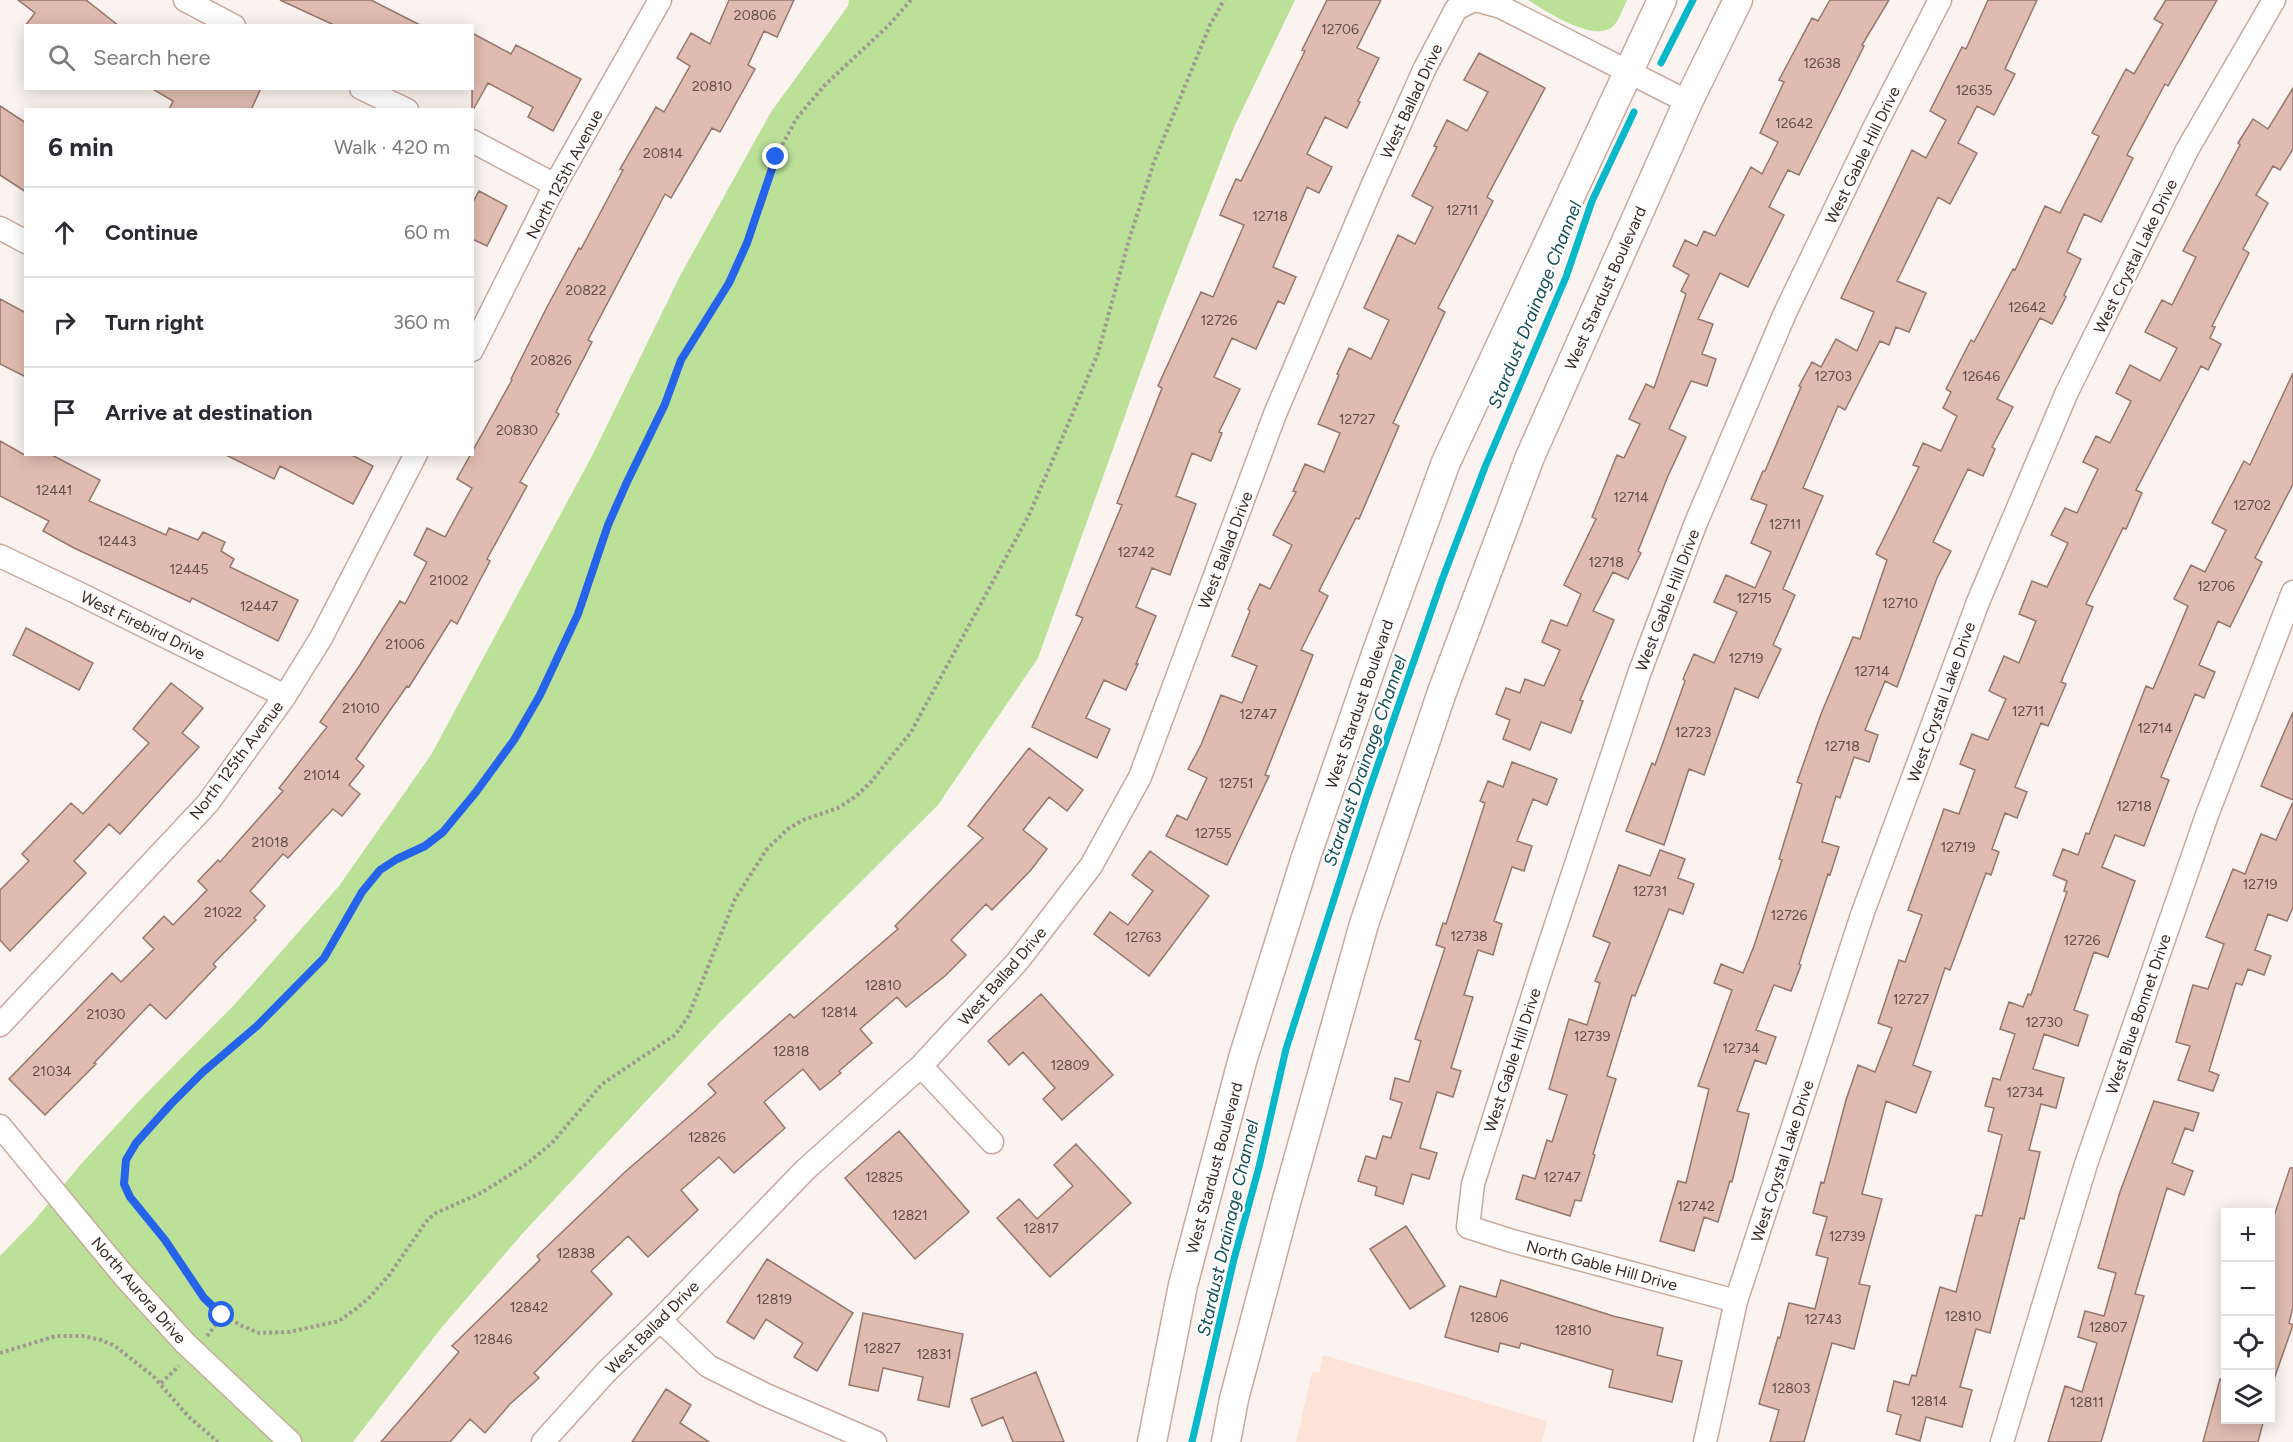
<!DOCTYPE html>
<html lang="en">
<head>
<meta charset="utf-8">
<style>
	body { margin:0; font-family:Figtree,sans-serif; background:#f7f7f7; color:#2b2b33 }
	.controls { position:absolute; right:18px; bottom:18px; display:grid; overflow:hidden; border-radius:0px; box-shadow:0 3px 15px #0003 }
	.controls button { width:54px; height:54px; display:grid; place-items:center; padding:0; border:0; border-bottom:2px solid #e1e1e2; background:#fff; color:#2b2b33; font:30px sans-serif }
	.stop { position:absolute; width:18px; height:18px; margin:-14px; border:4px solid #2563eb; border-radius:50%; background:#fff }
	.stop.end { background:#2563eb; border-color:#fff; box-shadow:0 2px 6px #0008 }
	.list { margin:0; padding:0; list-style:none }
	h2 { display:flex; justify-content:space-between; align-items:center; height:78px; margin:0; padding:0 24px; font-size:26px }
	h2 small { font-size:20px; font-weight:400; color:#7c7c81 }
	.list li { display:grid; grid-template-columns:39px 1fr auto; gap:18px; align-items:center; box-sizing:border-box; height:90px; padding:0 24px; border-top:2px solid #e1e1e2 }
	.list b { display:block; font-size:22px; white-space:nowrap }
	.list em { font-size:20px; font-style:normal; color:#7c7c81 }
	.icon { flex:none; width:33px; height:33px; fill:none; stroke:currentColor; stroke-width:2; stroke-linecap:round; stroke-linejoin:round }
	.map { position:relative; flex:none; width:2293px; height:1442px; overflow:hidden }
	.search { position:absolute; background:#fff; box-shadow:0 3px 15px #0003; left:24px; top:24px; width:450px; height:66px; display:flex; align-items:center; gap:15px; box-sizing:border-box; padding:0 21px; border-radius:0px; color:#7c7c81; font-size:22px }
	.panel { position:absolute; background:#fff; box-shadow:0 3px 15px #0003; left:24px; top:108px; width:450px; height:348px; border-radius:0px }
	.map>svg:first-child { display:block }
</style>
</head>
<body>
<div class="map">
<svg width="2293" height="1442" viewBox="0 0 2293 1442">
	<rect width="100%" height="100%" fill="#faf3f0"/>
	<!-- built -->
	<path fill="#fee4d8" d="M1323,1355l224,66 -5,21h-246l16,-70 7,1z"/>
	<!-- green -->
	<path fill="#bbe098" d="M849,0h446l-61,127 -73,188 -123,343 -100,147 -218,217 -198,212 -80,93 -89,115h-353v-186l34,-35 47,-57 57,-62 97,-98 104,-118 92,-131 162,-301 88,-180 90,-162 77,-106z
		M1528,0h99c-4,8 -9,24 -16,28 -21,13 -65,-17 -83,-28z"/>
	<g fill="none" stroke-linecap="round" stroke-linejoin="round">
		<!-- stream -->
		<path stroke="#06b8c9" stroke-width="7" d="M1661,63l32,-63
			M1192,1442l42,-183 25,-92 27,-118 80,-250 76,-219 43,-113 81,-190 26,-76 42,-89"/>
	</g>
	<!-- building -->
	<path fill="#e0bcb0" stroke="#97766c" stroke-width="1.5" d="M18,0h68l33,26h-94l10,-13z
		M280,0h91l51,26h-86z
		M729,0h65l-17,37 -13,-6 -16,34 7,4 -35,63 -8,-4 -41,70 -6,-4 -77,146 4,2 -36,70 3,2 -39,68 7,4 -40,73 3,2 -33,63 -6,-4 -42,67 -2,-1 -51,73 8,7 -15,19 11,9 -18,22 -9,-7 -45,49 -5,-4 -33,37 15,15 -11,12 2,2 -43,44 3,3 -50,52 -16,-15 -56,59 2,1 -51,51 -36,-36 103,-106 9,9 33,-33 -11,-11 21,-22 9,9 34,-35 -9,-9 20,-21 2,2 63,-71 -4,-3 48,-61 -7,-5 38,-54 42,-67 5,3 22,-42 -13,-7 13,-27 18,9 27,-49 -15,-9 55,-99 -1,-1 36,-72 32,-59 2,1 42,-79 -3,-1 36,-62 8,5 26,-46 -13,-8 14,-25 19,11z
		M1327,0h54l-24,48 22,10 -21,43 2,1 -13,26 -22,-11 -18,37 25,13 -13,26 -12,-6 -34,80 23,10 -12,27 -6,-3 -22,48 -24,-11 -18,39 26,12 -21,43 3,1 -11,28 -19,-8 -16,43 20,8 -26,71 -18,-7 -16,39 20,9 -20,48h2l-12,26 -22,-10 -18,38 24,11 -13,29 -65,-31 51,-109 -7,-3 46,-110 -5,-2 45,-115 -4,-2 43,-94 12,5 31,-72 -24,-10 16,-36 5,2 64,-130 -3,-1z
		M1830,0h59l-27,45 2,1 -65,129 -11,-5 -19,37 15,8 -36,72 -28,-14 -22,46 15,5 -11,30 14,5 -9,27 -16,-5 -22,48 17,8 -18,39 -30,75 3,2 -13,26 -15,-7 -20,39 21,9 -34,80 3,1 -12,32 -30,-11 -11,28 -27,-11 7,-19 -14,-6 10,-26 14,5 5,-14 19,7 16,-36 -18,-8 9,-22 16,6 14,-32 -17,-9 32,-66 -4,-2 25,-62 7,3 16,-34 -11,-5 17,-35 8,4 32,-94 -5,-3 8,-16 -16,-9 12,-26 12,6 7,-15 11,5 36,-69 11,7 16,-32 -18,-9 24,-51 -5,-2 33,-62 6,3z
		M1988,0h49l-32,69 10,5 -21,41 -17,-9 -19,37 19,10 -27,51 -12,-7 -41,84 29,12 -17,39 -13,-5 -7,18 -9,-4 -35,69 -7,-4 -35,82 20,8 -40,93 12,6 -22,50 8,4 -23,49 -23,-10 -31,87 -15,-6 -25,76 -38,-14 26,-68 3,2 30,-84 -2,-2 11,-25 20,9 23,-51 -23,-10 12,-27 29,13 16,-36 -20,-9 16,-38 -16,-6 12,-28h2l36,-84 -2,-1 13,-24 9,5 15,-28 21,12 17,-39 -33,-14 71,-148 14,8 20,-38 -16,-9 32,-64 4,2z
		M2166,0h51l-49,86 -3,-2 -38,71 6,3 -32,64 -17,-8 -17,38 14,7 -17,36 2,2 -14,27 -12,-6 -43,81 16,8 -21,40 3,2 -12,27 -15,-7 -35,73 18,9 -14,27 -40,109 -12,-6 -20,49 13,5 -9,27 -15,-5 -14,41 -4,-2 -14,46 17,5 -9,28 -2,-1 -29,90 2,1 -10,26 -17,-6 -18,45 20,7 -10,27 -11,-4 -18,51 12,3 -17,68 -2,-1 -12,41 -14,-5 -10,34 -34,-10 18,-60 8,2 23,-94 -11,-3 34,-96 -18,-7 7,-19 22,9 11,-27 28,-86 -3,-1 23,-75 -5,-2 24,-68 32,-77 7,2 27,-79 -11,-6 43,-87 -6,-2 10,-22 18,8 16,-35 -14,-8 8,-16 -5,-3 25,-49 3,2 39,-73 2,1 30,-64 15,7 39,-77 -7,-3 34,-64 8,5 29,-50 -9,-5z
		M472,33l39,21 5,-9 65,34 -28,52 -25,-14 5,-10 -45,-24 -16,29z
		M1479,53l66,35 -58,109 6,4 -55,107 7,4 -52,111 6,3 -40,93 -3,-1 -37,73 9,5 -27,54 12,5 -48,120 4,1 -42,89 -61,-29 11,-21 10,5 20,-42 -19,-9 13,-24 20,-50 21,8 15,-37 -25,-10 18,-45 -2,-2 12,-25 10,5 22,-44 -19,-10 23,-43 -3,-1 12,-27 19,8 16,-39 -22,-9 21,-49 -2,-1 12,-26 22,11 18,-39 -25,-12 34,-73 17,9 18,-37 -21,-11 25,-49 -3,-1 13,-26 20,11 21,-39 -24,-12z
		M151,88h110l-10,22h-82l4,-9z
		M2293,88v61l-13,21 -7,-4 -17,29 12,8 -25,46 6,4 -37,73 3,1 -5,11 11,6 -13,26 -7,-4 -65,124 6,3 -16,36 -3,-1 -37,76 7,3 -32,75 5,2 -18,42 -7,-3 -26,64 12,5 -10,26 -12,-5 -13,36 7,3 -8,23 -5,-2 -36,97 -5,-2 -32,97 18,7 -15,41 -30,-12 -24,93 20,5 -23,85 11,2 -16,63 -22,-6 -28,99h-34l9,-32 -20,-6 19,-67 2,1 9,-35 26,6 13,-51 -12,-3 11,-38 -14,-4 8,-31 3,1 22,-83 12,-35 17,7 17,-44 -14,-5 21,-63 6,2 17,-47 -14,-5 36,-101 15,5 16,-44 -15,-6 12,-30 16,6 18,-41 -17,-8 15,-35 15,7 17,-42 -17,-7 13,-33 15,6 21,-44 -17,-8 14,-27 12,5 21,-44 -15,-7 13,-26 14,7 21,-42 -15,-8 14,-28 30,16 17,-33 -32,-16 17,-32 10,5 24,-48 -13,-6 57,-106 -2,-2 15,-24 15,10z
		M0,106l26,17v69l-26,-17z
		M479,191l28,15 -20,40 -15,-7v-35z
		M0,299l26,14v64l-26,-13z
		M2293,373v111l-38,74 7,4 -32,65 -12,-6 -19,44 16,7 -11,26 -9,-4 -34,83 8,3 -25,66 -29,-11 -13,32 33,14 -27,76 -14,-5 -20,58 14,5 -10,31 -34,-12 -11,35 31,9 -8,30 -15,-4 -12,46 11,2 -16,67 -4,-1 -30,115 -14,-4 -16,58 12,3 -10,37 -36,-10 -6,24 -24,-7 5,-19 -14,-4 7,-30 15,4 3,-10 4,1 24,-89 16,5 20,-77 6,1 20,-81 -14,-4 6,-23 -9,-2 8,-28 7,2 15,-46 -15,-5 9,-27 14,5 5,-13 3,1 36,-103 -3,-1 3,-10 -14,-6 10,-26 15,6 8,-22 3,1 57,-148 7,3 35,-83 -14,-7 17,-34 14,7 21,-42 -14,-7 32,-62 6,4z
		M0,441l23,13h27l50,26 -11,21 77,34 3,-7 29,12 5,-8 22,10 -4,9 13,8 -4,8 68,33 -20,41 -86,-43 -2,4 -116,-54 -31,-17 6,-10 -49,-25z
		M224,454h126l23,12 -20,38 -73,-38 -6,13z
		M26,628l67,35 -14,27 -66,-35z
		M171,683l32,25 -21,25 17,14 -79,87 -11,-10 -35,37 12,12 -76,78 -10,-11v-50l29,-29 -7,-7 49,-51 12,11 66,-71 -16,-14z
		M2293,712v88l-32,-14z
		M1029,748l54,42 -16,21 -18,-14 -26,33 24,19 -16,21 -39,40 -6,-6 -35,36 15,15 -21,21 -39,31 -9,-10 -37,32 12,14 -33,28 2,2 -21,17 -17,-21 -39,33 21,26 -51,45 -15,-16 -38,33 17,20 -50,47 -20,-21 -37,35 21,23 -78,79 5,5 -29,26 -25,29 -15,-14 -20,23h-69l78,-90 -7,-6 88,-86 -3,-4 88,-84 91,-79 -8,-9 82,-70 4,4 104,-89 -3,-3 88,-88 -15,-12z
		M1512,762l45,17 -10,26 -14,-6 -16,42 15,5 -8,25 -12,-4 -18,54 8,3 -9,31 -15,-5 -14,45 9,2 -22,71 10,3 -8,26 -16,-5 -17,56 17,5 -8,26 -17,-5 -9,30 -28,-9 2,-8 -19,-6 8,-25 10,3 7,-23 8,2 11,-35 -12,-4 5,-21 14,4 12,-41 -6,-2 30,-91 -9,-3 7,-22 3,1 39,-121 -5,-2 8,-20 15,6z
		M2293,802v105l-6,14 -19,-7 -13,36 16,6 -7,19 -16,-6 -6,16 -6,-2 -27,88 10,4 -6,16 -35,-11 12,-34 -14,-4 17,-57 15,4 16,-45 -18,-7 27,-68 12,5 16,-40 15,6z
		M1660,850l25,9 -7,19 16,6 -11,30 -14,-5 -34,87 -3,-1 -25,81 9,3 -23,75 2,1 -14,46 -6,-1 -5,16 -54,-17 7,-24 12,4 12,-39 5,2 15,-47 -18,-6 20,-70 18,6 13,-42 -5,-2 15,-38 -17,-7 26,-71 31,11z
		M1150,851l59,45 -60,80 -55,-42 16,-22 18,13 25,-34 -21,-16z
		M1041,994l72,81 -51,45 -19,-21 12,-11 -32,-36 -14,13 -21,-24z
		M2154,1101l45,12 -6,18 -8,-3 -13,35 21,8 -9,24 -17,-7 -32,106 9,2 -43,146h-53l17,-56 17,6 15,-49 -19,-6 7,-26 19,5 12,-43 -18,-5 22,-76z
		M899,1131l70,81 -54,47 -70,-81z
		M1076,1144l55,59 -81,74 -53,-59 22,-19 18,20 36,-33 -19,-21z
		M2290,1168h3v139l-4,16 4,2 -20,57 -2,-1v-156z
		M1406,1226l39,60 -35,23 -40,-60z
		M767,1259l86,54 -36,58 -23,-14 9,-14 -37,-24 -12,20 -27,-17z
		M1501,1280l112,36 50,12 -6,27 25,6 -10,41 -63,-15 4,-17 -92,-27 -2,5 -19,-5 -2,9 -53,-15 15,-51 36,11z
		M863,1313l100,21 -14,73 -31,-7 5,-23 -40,-9 -5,23 -29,-6z
		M1036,1372l28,70h-51l-10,-25 -21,9 -11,-27z
		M2220,1379l6,1v39h38l-6,23h-55z
		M666,1389l25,16 -11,18 29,19h-77z"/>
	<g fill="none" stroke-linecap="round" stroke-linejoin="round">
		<defs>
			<path id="minor" d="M185,0l49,26
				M1475,0l26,7 187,95
				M361,88l46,22
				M472,141l83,44
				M0,228l26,14
				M472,350l83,-165 105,-185
				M0,556l78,37 207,103
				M0,1025l208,-222 77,-107 36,-58 95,-184
				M921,1066l71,76
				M0,1126l124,150 61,67 105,99
				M1736,1301l-224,-60 -44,-14 5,-43 68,-214 98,-296 56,-149 90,-212 89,-185 66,-128
				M660,1320l48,46 58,29 109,47
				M543,1442l64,-71 53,-51 145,-150 116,-104 96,-104 74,-96 49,-89 135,-363 98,-230 51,-114 32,-61 18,-9
				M1705,1442l31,-141 127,-389 115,-310 89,-210 120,-242 87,-150
				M2002,1442l84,-278 121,-349 86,-223"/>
			<path id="tertiary" d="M1152,1442l31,-157 60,-227 63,-201 70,-203 70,-192 216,-462
				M1226,1442l8,-43 53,-200 77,-275 78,-232 88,-235 158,-355 50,-102"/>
		</defs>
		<!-- minor casing -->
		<use href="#minor" stroke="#caa99a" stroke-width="25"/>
		<!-- tertiary casing -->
		<use href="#tertiary" stroke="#caa99a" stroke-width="31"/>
		<!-- path -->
		<path stroke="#a19793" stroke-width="4" stroke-dasharray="3 3" stroke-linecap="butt" d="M911,0l-22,25 -65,61 -28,33 -20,38 -29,87 -18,39 -48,77 -16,44 -38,78 -19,43 -30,88 -38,82 -42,68 -39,50 -24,27 -47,24 -17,17 -19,27 -28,50 -67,67 -54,47 -33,33 -33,38 -11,17 -2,11v13l6,13 35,43 39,58 19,17 19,11 17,7 30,-1 50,-11 18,-13 11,-9 22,-25 38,-55 8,-6 45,-20 43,-27 28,-23 50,-59 73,-49 13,-18 47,-118 32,-50 21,-20 15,-9 35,-12 17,-11 16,-15 40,-50 118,-217 35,-81 34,-81 31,-113 25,-78 56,-137 14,-25
			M207,1336l16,-21
			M0,1353l56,-17h27l18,4 14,6 38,30 36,41 29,25
			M161,1383l18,-17"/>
		<!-- minor -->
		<use href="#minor" stroke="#fff" stroke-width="22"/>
		<!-- tertiary -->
		<use href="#tertiary" stroke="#fff" stroke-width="28"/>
	</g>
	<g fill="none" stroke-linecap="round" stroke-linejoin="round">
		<!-- route -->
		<path stroke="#2563eb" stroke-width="8" d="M222,1315l-18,-17 -39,-58 -35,-43 -6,-13 2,-24 10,-17 34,-38 33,-33 54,-46 67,-68 38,-66 18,-22 17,-11 28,-13 18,-14 33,-40 38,-52 26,-45 38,-81 30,-89 19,-43 38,-78 16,-44 48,-77 18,-40 29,-86"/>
	</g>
	<g text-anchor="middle" stroke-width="5" stroke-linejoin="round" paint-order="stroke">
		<!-- number labels -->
		<g font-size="14" fill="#614e47">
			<text x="755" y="20">20806</text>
			<text x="1340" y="34">12706</text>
			<text x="1822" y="68">12638</text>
			<text x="712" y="91">20810</text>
			<text x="1974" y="95">12635</text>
			<text x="1794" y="128">12642</text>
			<text x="663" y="158">20814</text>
			<text x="1462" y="215">12711</text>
			<text x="1270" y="221">12718</text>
			<text x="586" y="295">20822</text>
			<text x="2027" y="312">12642</text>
			<text x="1219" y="325">12726</text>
			<text x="551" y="365">20826</text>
			<text x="1833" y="381">12703</text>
			<text x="1981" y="381">12646</text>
			<text x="1357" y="424">12727</text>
			<text x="517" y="435">20830</text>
			<text x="54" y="495">12441</text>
			<text x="1631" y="502">12714</text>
			<text x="2252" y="510">12702</text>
			<text x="1785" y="529">12711</text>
			<text x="117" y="546">12443</text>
			<text x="1136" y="557">12742</text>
			<text x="1606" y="567">12718</text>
			<text x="189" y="574">12445</text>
			<text x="449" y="585">21002</text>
			<text x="2216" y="591">12706</text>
			<text x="1754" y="603">12715</text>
			<text x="1900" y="608">12710</text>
			<text x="259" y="611">12447</text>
			<text x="405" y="649">21006</text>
			<text x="1746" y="663">12719</text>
			<text x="1872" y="676">12714</text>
			<text x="361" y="713">21010</text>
			<text x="2028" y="716">12711</text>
			<text x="1258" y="719">12747</text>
			<text x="2155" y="733">12714</text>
			<text x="1693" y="737">12723</text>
			<text x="1842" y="751">12718</text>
			<text x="322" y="780">21014</text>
			<text x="1236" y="788">12751</text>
			<text x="2134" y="811">12718</text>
			<text x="1213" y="838">12755</text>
			<text x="270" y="847">21018</text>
			<text x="1958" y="852">12719</text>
			<text x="2260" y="889">12719</text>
			<text x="1650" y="896">12731</text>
			<text x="223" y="917">21022</text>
			<text x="1789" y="920">12726</text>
			<text x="1469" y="941">12738</text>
			<text x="1143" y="942">12763</text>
			<text x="2082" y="945">12726</text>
			<text x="883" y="990">12810</text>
			<text x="1911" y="1004">12727</text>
			<text x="839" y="1017">12814</text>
			<text x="106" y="1019">21030</text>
			<text x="2044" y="1027">12730</text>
			<text x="1592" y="1041">12739</text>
			<text x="1741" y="1053">12734</text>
			<text x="791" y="1056">12818</text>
			<text x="1070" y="1070">12809</text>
			<text x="52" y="1076">21034</text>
			<text x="2025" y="1097">12734</text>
			<text x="707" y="1142">12826</text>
			<text x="884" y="1182">12825</text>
			<text x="1562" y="1182">12747</text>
			<text x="1696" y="1211">12742</text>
			<text x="910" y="1220">12821</text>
			<text x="1041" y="1233">12817</text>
			<text x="1847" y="1241">12739</text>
			<text x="576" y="1258">12838</text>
			<text x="774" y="1304">12819</text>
			<text x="529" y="1312">12842</text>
			<text x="1963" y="1321">12810</text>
			<text x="1489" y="1322">12806</text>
			<text x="1823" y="1324">12743</text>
			<text x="2108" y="1332">12807</text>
			<text x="1573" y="1335">12810</text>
			<text x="493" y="1344">12846</text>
			<text x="882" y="1353">12827</text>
			<text x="934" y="1359">12831</text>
			<text x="1791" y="1393">12803</text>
			<text x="1929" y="1406">12814</text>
			<text x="2087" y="1407">12811</text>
		</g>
		<!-- street labels -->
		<g font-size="16" fill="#372a24" stroke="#fff">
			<text transform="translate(1411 101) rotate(-65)" y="6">West Ballad Drive</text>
			<text transform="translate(1862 155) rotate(-64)" y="6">West Gable Hill Drive</text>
			<text transform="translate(564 174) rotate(-62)" y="6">North 125th Avenue</text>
			<text transform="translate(2135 256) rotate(-64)" y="6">West Crystal Lake Drive</text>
			<text transform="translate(1605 288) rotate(-66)" y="6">West Stardust Boulevard</text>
			<text transform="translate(1225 550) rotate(-69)" y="6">West Ballad Drive</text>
			<text transform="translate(1667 600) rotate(-69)" y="6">West Gable Hill Drive</text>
			<text transform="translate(143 625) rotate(26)" y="6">West Firebird Drive</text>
			<text transform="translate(1941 702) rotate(-70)" y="6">West Crystal Lake Drive</text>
			<text transform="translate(1359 704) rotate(-71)" y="6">West Stardust Boulevard</text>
			<text transform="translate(236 760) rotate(-53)" y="6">North 125th Avenue</text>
			<text transform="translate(1002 976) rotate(-49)" y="6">West Ballad Drive</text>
			<text transform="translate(2138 1014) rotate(-71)" y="6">West Blue Bonnet Drive</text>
			<text transform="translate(1512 1060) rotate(-72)" y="6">West Gable Hill Drive</text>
			<text transform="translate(1782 1161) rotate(-72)" y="6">West Crystal Lake Drive</text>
			<text transform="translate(1214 1168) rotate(-75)" y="6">West Stardust Boulevard</text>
			<text transform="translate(1602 1265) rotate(15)" y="6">North Gable Hill Drive</text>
			<text transform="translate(139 1290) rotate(49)" y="6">North Aurora Drive</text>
			<text transform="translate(652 1327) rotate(-45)" y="6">West Ballad Drive</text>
		</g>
		<!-- water labels -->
		<g font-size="18" font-style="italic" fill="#104e55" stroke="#fff">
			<text transform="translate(1535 305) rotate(-68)" y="6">Stardust Drainage Channel</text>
			<text transform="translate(1365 761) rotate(-71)" y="6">Stardust Drainage Channel</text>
			<text transform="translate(1228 1228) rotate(-77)" y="6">Stardust Drainage Channel</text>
		</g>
	</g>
</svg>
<div class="controls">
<button>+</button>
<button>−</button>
<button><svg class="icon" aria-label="locate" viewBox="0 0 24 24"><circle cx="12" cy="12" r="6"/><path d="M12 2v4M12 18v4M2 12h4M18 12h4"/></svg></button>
<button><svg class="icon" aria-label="layers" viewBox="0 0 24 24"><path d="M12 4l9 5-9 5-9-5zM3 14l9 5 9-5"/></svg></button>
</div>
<div class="stop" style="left:222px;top:1315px"></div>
<div class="stop end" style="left:776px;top:157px"></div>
<div class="search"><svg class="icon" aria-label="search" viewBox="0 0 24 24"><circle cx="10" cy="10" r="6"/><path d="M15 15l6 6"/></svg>Search here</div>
<section class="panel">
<h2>6 min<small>Walk · 420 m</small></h2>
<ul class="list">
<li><svg class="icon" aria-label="ahead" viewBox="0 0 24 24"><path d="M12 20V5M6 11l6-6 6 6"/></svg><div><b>Continue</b></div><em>60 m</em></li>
<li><svg class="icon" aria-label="right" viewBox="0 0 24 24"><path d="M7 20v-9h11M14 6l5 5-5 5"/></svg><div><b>Turn right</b></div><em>360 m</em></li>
<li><svg class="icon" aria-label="arrive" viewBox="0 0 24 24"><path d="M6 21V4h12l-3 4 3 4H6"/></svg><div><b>Arrive at destination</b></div></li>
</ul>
</section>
</div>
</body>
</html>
